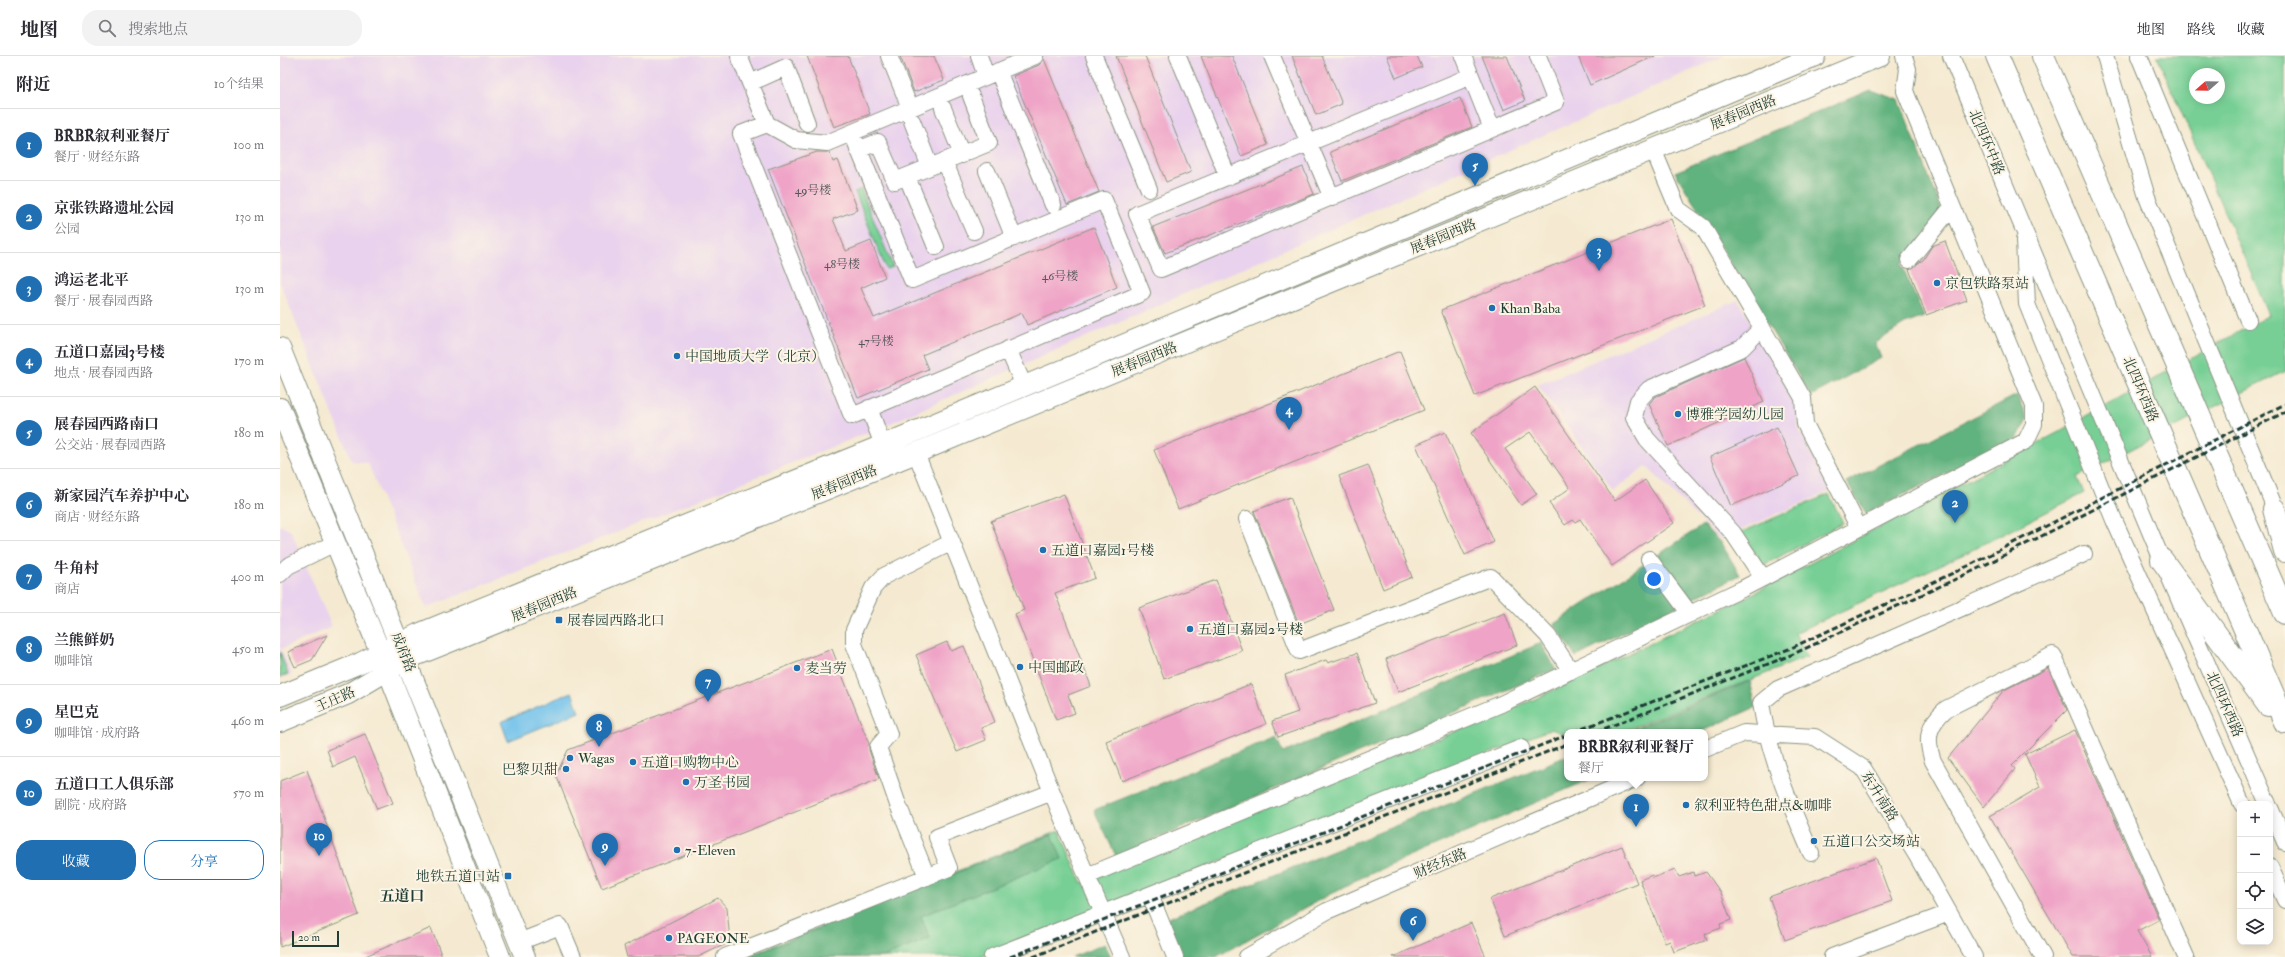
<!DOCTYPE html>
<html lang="zh">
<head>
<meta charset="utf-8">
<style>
	body { margin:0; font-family:"IM FELL Double Pica","Noto Serif SC",serif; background:#f2f2f3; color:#2b2b33 }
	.controls { position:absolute; right:12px; bottom:12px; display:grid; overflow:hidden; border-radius:8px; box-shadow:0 2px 10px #0003 }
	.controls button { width:36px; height:36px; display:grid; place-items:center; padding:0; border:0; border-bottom:1px solid #e1e1e2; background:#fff; color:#2b2b33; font:20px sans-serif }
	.compass { position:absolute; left:1909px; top:12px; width:36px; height:36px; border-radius:50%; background:#fff; box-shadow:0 2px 10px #0003; rotate:250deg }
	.scale { position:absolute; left:12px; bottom:10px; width:47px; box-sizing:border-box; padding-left:4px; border:2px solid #1f3d34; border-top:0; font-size:11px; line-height:14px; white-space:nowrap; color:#1f3d34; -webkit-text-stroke:3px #fcf5e5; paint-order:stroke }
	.you { position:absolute; left:1374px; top:523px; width:14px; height:14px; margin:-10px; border:3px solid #fff; border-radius:50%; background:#1a73e8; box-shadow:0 0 0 6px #1a73e833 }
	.badge { display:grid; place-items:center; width:26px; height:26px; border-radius:50%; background:#1f6fb2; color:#fff; font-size:13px; font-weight:700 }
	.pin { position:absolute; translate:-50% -33px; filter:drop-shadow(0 1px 2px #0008) }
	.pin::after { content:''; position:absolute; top:21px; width:14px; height:12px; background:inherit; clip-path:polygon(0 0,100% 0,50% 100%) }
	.popup { position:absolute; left:1284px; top:673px; width:144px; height:52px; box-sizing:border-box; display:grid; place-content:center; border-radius:8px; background:#fff; filter:drop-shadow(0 1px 3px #0005); font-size:13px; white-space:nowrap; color:#7c7c81 }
	.popup b { font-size:15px; color:#2b2b33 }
	.popup::after { content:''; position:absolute; left:50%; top:100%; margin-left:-8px; border:8px solid transparent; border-top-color:#fff }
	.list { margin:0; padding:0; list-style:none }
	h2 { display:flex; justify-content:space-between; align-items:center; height:52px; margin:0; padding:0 16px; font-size:17px }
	h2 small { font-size:13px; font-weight:400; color:#7c7c81 }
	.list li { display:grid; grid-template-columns:26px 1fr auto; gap:12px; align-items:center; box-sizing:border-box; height:72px; padding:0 16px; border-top:1px solid #e1e1e2 }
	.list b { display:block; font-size:15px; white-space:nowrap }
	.list p { margin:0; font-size:13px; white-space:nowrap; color:#7c7c81 }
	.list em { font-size:13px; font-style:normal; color:#7c7c81 }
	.actions { display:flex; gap:8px; padding:12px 16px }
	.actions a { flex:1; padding:9px 0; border:1px solid #1f6fb2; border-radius:16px; text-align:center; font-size:14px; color:#1f6fb2 }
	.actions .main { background:#1f6fb2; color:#fff }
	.icon { flex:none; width:22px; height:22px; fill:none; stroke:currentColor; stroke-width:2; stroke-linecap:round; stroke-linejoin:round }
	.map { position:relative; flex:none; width:2005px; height:901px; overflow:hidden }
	header { display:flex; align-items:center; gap:24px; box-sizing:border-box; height:56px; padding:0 20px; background:#fff; border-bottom:1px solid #e1e1e2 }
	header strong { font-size:19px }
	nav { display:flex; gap:22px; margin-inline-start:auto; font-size:14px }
	.search { width:280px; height:36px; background:#f2f2f3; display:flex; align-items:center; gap:10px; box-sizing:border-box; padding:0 14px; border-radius:16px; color:#7c7c81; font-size:15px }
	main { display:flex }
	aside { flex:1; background:#fff }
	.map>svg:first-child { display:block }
</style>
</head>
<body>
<header>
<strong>地图</strong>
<div class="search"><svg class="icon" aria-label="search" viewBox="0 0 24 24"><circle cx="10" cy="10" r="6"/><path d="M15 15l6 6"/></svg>搜索地点</div>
<nav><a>地图</a><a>路线</a><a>收藏</a></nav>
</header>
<main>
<aside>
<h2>附近<small>10个结果</small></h2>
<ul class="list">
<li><span class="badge">1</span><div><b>BRBR叙利亚餐厅</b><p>餐厅 · 财经东路</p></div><em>100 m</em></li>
<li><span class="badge">2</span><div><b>京张铁路遗址公园</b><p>公园</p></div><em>130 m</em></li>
<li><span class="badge">3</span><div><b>鸿运老北平</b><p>餐厅 · 展春园西路</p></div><em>130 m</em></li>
<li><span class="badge">4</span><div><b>五道口嘉园3号楼</b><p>地点 · 展春园西路</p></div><em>170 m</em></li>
<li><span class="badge">5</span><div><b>展春园西路南口</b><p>公交站 · 展春园西路</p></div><em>180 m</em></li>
<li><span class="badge">6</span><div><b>新家园汽车养护中心</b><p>商店 · 财经东路</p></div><em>180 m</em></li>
<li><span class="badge">7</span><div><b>牛角村</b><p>商店</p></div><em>400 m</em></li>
<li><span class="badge">8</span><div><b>兰熊鲜奶</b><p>咖啡馆</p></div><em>450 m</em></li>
<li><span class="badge">9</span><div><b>星巴克</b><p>咖啡馆 · 成府路</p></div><em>460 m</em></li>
<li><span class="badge">10</span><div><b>五道口工人俱乐部</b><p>剧院 · 成府路</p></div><em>570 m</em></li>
</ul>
<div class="actions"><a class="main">收藏</a><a>分享</a></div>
</aside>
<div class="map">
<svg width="2005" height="901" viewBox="0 0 2005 901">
	<rect width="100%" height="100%" fill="#fcf5e5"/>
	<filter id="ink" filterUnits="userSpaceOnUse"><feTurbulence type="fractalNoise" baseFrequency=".025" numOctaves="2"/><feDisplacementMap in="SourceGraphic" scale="8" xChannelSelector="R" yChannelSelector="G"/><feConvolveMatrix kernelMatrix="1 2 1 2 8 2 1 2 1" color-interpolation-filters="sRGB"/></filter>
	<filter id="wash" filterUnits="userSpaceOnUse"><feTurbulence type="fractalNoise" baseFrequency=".012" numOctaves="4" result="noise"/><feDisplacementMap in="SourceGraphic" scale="16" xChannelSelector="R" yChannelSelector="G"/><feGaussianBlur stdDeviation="0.9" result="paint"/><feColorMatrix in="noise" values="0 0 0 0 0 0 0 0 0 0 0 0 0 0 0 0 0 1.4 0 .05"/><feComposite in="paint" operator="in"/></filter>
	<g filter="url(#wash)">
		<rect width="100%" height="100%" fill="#f5ead1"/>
		<!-- built -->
		<path fill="#e9d2ed" d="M0,0h1444l-847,373 -451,179 -58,-145 -16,-2 -72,-178z
			M1458,244l58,101 2,26 32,64 -110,48 -74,-73 -33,25 -75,-106z
			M0,469l11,6 41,96 -51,22 11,25 -12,5z"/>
		<!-- green -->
		<path fill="#77cf95" stroke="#4b8664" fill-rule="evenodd" d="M1877,0h128v315l-208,106 7,16 -118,60 -171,80 12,24 -186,75h-54v3l-16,-6 -570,228h-237l315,-127 23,53 453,-184 213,-103 309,-163 212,-118zM1915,18h24v24h-24z
			M581,133l32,78 -7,2 -31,-77z
			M1549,438l14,29 -79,42 -24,-32z
			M0,596l8,22 -8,3z"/>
		<!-- forest -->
		<path fill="#61b27e" stroke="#407859" d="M1591,34l28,10 44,113 -42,50 23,54 -19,7 -30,19 6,15 -70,38 -136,-224z
			M1737,339l10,24 -10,20 -151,74 -20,-31z
			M1423,469l18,18 19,32 -164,82 -22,-33z
			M1261,587l15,26 -440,187 -22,-46 182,-73 7,16z
			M1470,625l6,26 -56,25h-74z
			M1287,700v22h26l-239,103 -138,76h-35l-15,-38z
			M772,778l10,25 -141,57 9,22 -46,19h-135z
			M825,888l6,13h-39z"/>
		<!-- water -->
		<path fill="#6fc1eb" stroke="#477f90" d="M292,636l7,20 -71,29 -7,-19z"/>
		<g id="blocks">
			<!-- building -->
			<path fill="#efa4c7" d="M527,0h41l22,58 -36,13z
				M620,0h34l10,24 -30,12z
				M836,0h29l46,116 -25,10z
				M921,0h31l36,89 -27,11z
				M1012,0h30l20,48 -26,11z
				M1107,0h30l5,11 -26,11z
				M1202,0h25l18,45 -21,9z
				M1298,0h77l-65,29z
				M764,3l55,133 -32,13 -54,-129 26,-11z
				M1180,42l12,29 -130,54 -12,-29z
				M537,96h12l4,10 5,-2 20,50 -25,9 13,32 25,-10 14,36 -24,11 13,30 220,-91 23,60 -90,38 -5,-12 -100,42 6,14 -70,29 -90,-229z
				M1023,111l11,27 -149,59 -12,-26z
				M1391,163l34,86 -230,91 -34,-86z
				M1665,185l22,59 -41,15 -17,-46 14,-9 9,-14z
				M1120,295l24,59 -246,99 -24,-59z
				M1464,301l20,45 -96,44 -19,-42 6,-7z
				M1255,331l80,114 30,-21 29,43 -62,43 -32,-47 -5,3 -2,-2 -8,5 -16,-22 21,-15 -40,-56 -25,17 32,45 -16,11 -50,-72z
				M1497,371l22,49 -68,30 -21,-49z
				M1165,376l49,110 -29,13 -49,-110z
				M1088,409l44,112 -29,12 -44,-113z
				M784,438l31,84 -40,15 36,93 -23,9 7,18 -19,7 -41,-106 9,-4 -33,-89z
				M1010,441l44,113 -35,14 -45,-113z
				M936,524l26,71 -78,28 -25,-71z
				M1225,557l12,32 -119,47 -12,-33z
				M47,579l-15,25 -17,7 -7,-15z
				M667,586l4,9 13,-5 31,76 -14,6 5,12 -29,12 -41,-97z
				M552,593l37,95v6l10,29 -277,109 -46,-113 12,-25z
				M1077,597l18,50 -97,34 -6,-16 26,-9 -13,-37 41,-15 2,3z
				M1768,612l19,42 -55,55 3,4 -31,38 -36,-49 56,-68z
				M971,628l15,40 -144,57 -16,-40z
				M1795,674l84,190 -22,11 15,26h-79l-83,-141 50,-29 -15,-33z
				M85,678l28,69 -16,6 -22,-52 -22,10 -6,-17z
				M27,714l52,145 -79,32v-166z
				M1342,790l15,37 -132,53 -15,-37z
				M1596,802l16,43 -107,39 -16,-43z
				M1395,813l4,8 15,-5 1,4 11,-4 15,21 10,27 -11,4 1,4 -16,6 2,6 -33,12 -4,-11 -5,2 -25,-63 12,-5 1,3z
				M438,842l9,10 3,34 -32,15h-71l-3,-11z
				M1191,867l15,34h-93z
				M151,872l11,29h-79z"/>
		</g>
	</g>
	<g filter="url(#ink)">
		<use href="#blocks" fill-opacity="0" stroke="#8a9482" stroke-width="1"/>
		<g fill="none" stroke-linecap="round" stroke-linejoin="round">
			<defs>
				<path id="minor" d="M459,0l28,68 29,16 31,3 208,-87
					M609,0l21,52
					M699,0l7,20
					M814,0l55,133
					M898,0l50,121
					M992,0l60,142
					M1183,0l8,20 -334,138 24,55 395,-167 -18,-46
					M1671,0l211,504 106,244
					M1825,0l42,141 132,321
					M1859,0l109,264
					M718,15l55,134
					M1191,20l21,53
					M470,27l36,-16 21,56
					M663,52l19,47
					M632,65l18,46
					M487,68l-26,10 111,282 290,-123 -38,-93 -192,80 -60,-147
					M1373,93l25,60 25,18 100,171 2,26 54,104
					M578,94l20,-8 17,39 94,-38 -18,-47
					M664,105l30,70
					M707,115l27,67
					M627,121l29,70
					M1744,184l3,64 87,216 128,284
					M1629,204l43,-53
					M1482,272l-20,20 -93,41 -11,12 -4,16 13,22 86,94 30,45
					M728,293l16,37
					M589,352l18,48
					M636,397l154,384 52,120
					M967,463l52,132 192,-74 57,59 23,35
					M1369,503l41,55
					M0,518l8,-8 47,-23
					M1425,693l39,-16 71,4 48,31 54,88 57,101
					M1990,752l15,34
					M1531,797c-21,-49 -42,-97 -50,-150l17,-14 306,-135
					M1990,811l15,33
					M807,820l414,-172 241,-115 284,-148 8,-17v-18l-129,-315 3,-22 -4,-13
					M647,821l-30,-75 -19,-55 11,-13 -35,-90v-14l19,-42 11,-12 68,-34
					M870,839l25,62
					M239,886l41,-16 13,31
					M445,901l224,-89 -12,-31 115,-45
					M712,901l529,-209
					M967,901l80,-46 310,-133
					M1552,901l117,-44
					M1763,901l-110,-196c-8,-23 -5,-36 13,-52l107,-54 133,302"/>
				<path id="major" d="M0,292l245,609
					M0,352l108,263 112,286
					M0,640l80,-33 58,-29 465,-189 932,-389
					M0,666l68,-28 59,-35 18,-7 491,-199 964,-397"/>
				<path id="highway" d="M1717,0l288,666
					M1763,0l242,557
					M1994,453l11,42
					M1882,504l106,145"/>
			</defs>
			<!-- minor casing -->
			<use href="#minor" stroke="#8a9482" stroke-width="18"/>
			<!-- major casing -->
			<use href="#major" stroke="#8a9482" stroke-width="22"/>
			<!-- highway casing -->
			<use href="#highway" stroke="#8a9482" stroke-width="24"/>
			<!-- minor -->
			<use href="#minor" stroke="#fff" stroke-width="16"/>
			<!-- major -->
			<use href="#major" stroke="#fff" stroke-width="20"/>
			<!-- highway -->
			<use href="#highway" stroke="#fff" stroke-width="22"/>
			<!-- rail -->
			<path stroke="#1f3d34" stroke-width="3" stroke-dasharray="6 3" stroke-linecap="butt" d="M1294,676l215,-83 179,-83 317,-162
				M1316,676l195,-77 180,-83 314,-160
				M730,901l557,-222
				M753,901l534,-213"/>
		</g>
	</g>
	<!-- markers -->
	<g fill="#1f6fb2" stroke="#fcf5e5" stroke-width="1.5">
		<circle cx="1657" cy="227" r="4"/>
		<circle cx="1212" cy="252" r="4"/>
		<circle cx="397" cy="300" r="4"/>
		<circle cx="1398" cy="358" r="4"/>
		<circle cx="763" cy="494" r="4"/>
		<rect x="275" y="560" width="8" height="8" rx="2"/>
		<circle cx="910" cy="573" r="4"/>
		<circle cx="740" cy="611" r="4"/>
		<circle cx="517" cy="612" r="4"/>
		<circle cx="290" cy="702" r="4"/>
		<circle cx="353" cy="706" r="4"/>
		<circle cx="286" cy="713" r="4"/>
		<circle cx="406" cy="726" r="4"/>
		<circle cx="1406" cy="749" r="4"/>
		<circle cx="1534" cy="785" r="4"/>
		<circle cx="397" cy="794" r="4"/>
		<rect x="224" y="816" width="8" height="8" rx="2"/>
		<circle cx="389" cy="882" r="4"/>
	</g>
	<g text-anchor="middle" stroke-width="4" stroke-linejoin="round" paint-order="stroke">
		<!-- number labels -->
		<g font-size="12" fill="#535759">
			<text x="533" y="138">49号楼</text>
			<text x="562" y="212">48号楼</text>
			<text x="780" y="224">46号楼</text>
			<text x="596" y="289">47号楼</text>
		</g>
		<!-- street labels -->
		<g font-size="14" fill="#1f3d34" stroke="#fcf5e5">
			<text transform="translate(1463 56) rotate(-22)" y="5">展春园西路</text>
			<text transform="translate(1707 86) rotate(67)" y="5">北四环中路</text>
			<text transform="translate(1163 180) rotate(-22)" y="5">展春园西路</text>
			<text transform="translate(864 303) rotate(-22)" y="5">展春园西路</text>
			<text transform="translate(1861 333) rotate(67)" y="5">北四环西路</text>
			<text transform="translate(564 426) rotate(-22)" y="5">展春园西路</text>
			<text transform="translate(264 548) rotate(-22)" y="5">展春园西路</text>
			<text transform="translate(124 596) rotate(68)" y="5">成府路</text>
			<text transform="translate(55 643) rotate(-24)" y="5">王庄路</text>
			<text transform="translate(1945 648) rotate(66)" y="5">北四环西路</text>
			<text transform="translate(1600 740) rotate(58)" y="5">东升南路</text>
			<text transform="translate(1160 807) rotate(-23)" y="5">财经东路</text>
		</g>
		<!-- poi labels -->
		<g font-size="14" fill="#1f3d34" stroke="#fcf5e5" text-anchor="start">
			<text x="1665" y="232">京包铁路泵站</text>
			<text x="1220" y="257">Khan Baba</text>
			<text x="405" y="305">中国地质大学（北京）</text>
			<text x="1406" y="363">博雅学园幼儿园</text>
			<text x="771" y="499">五道口嘉园1号楼</text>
			<text x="287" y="569">展春园西路北口</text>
			<text x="918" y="578">五道口嘉园2号楼</text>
			<text x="748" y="616">中国邮政</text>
			<text x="525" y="617">麦当劳</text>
			<text x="298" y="707">Wagas</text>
			<text x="361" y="711">五道口购物中心</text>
			<text x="278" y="718" text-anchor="end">巴黎贝甜</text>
			<text x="414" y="731">万圣书园</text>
			<text x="1414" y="754">叙利亚特色甜点&amp;咖啡</text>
			<text x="1542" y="790">五道口公交场站</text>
			<text x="405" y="799">7-Eleven</text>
			<text x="220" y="825" text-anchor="end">地铁五道口站</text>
			<text x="397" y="887">PAGEONE</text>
		</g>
		<!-- neighbourhood labels -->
		<g font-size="15" font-weight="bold" fill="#1f3d34" stroke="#fcf5e5">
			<text x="122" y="845">五道口</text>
		</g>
	</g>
</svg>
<div class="controls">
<button>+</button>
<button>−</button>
<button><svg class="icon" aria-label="locate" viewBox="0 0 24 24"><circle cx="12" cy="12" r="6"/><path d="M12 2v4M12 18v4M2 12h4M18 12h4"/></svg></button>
<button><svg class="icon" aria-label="layers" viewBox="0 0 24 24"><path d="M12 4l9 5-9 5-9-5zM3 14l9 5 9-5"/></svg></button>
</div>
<svg class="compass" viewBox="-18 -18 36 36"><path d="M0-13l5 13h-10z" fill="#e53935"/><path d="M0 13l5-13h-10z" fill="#7c7c81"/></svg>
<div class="scale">20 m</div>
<div class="you"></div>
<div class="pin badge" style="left:1356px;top:771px">1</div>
<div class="popup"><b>BRBR叙利亚餐厅</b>餐厅</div>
<div class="pin badge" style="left:1675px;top:467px">2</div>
<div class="pin badge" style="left:1319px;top:215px">3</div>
<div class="pin badge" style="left:1009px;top:374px">4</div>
<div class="pin badge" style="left:1195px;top:130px">5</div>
<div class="pin badge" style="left:1133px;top:885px">6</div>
<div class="pin badge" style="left:428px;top:646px">7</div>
<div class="pin badge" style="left:319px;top:691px">8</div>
<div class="pin badge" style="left:325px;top:810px">9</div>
<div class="pin badge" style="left:39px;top:800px">10</div>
</div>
</main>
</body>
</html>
